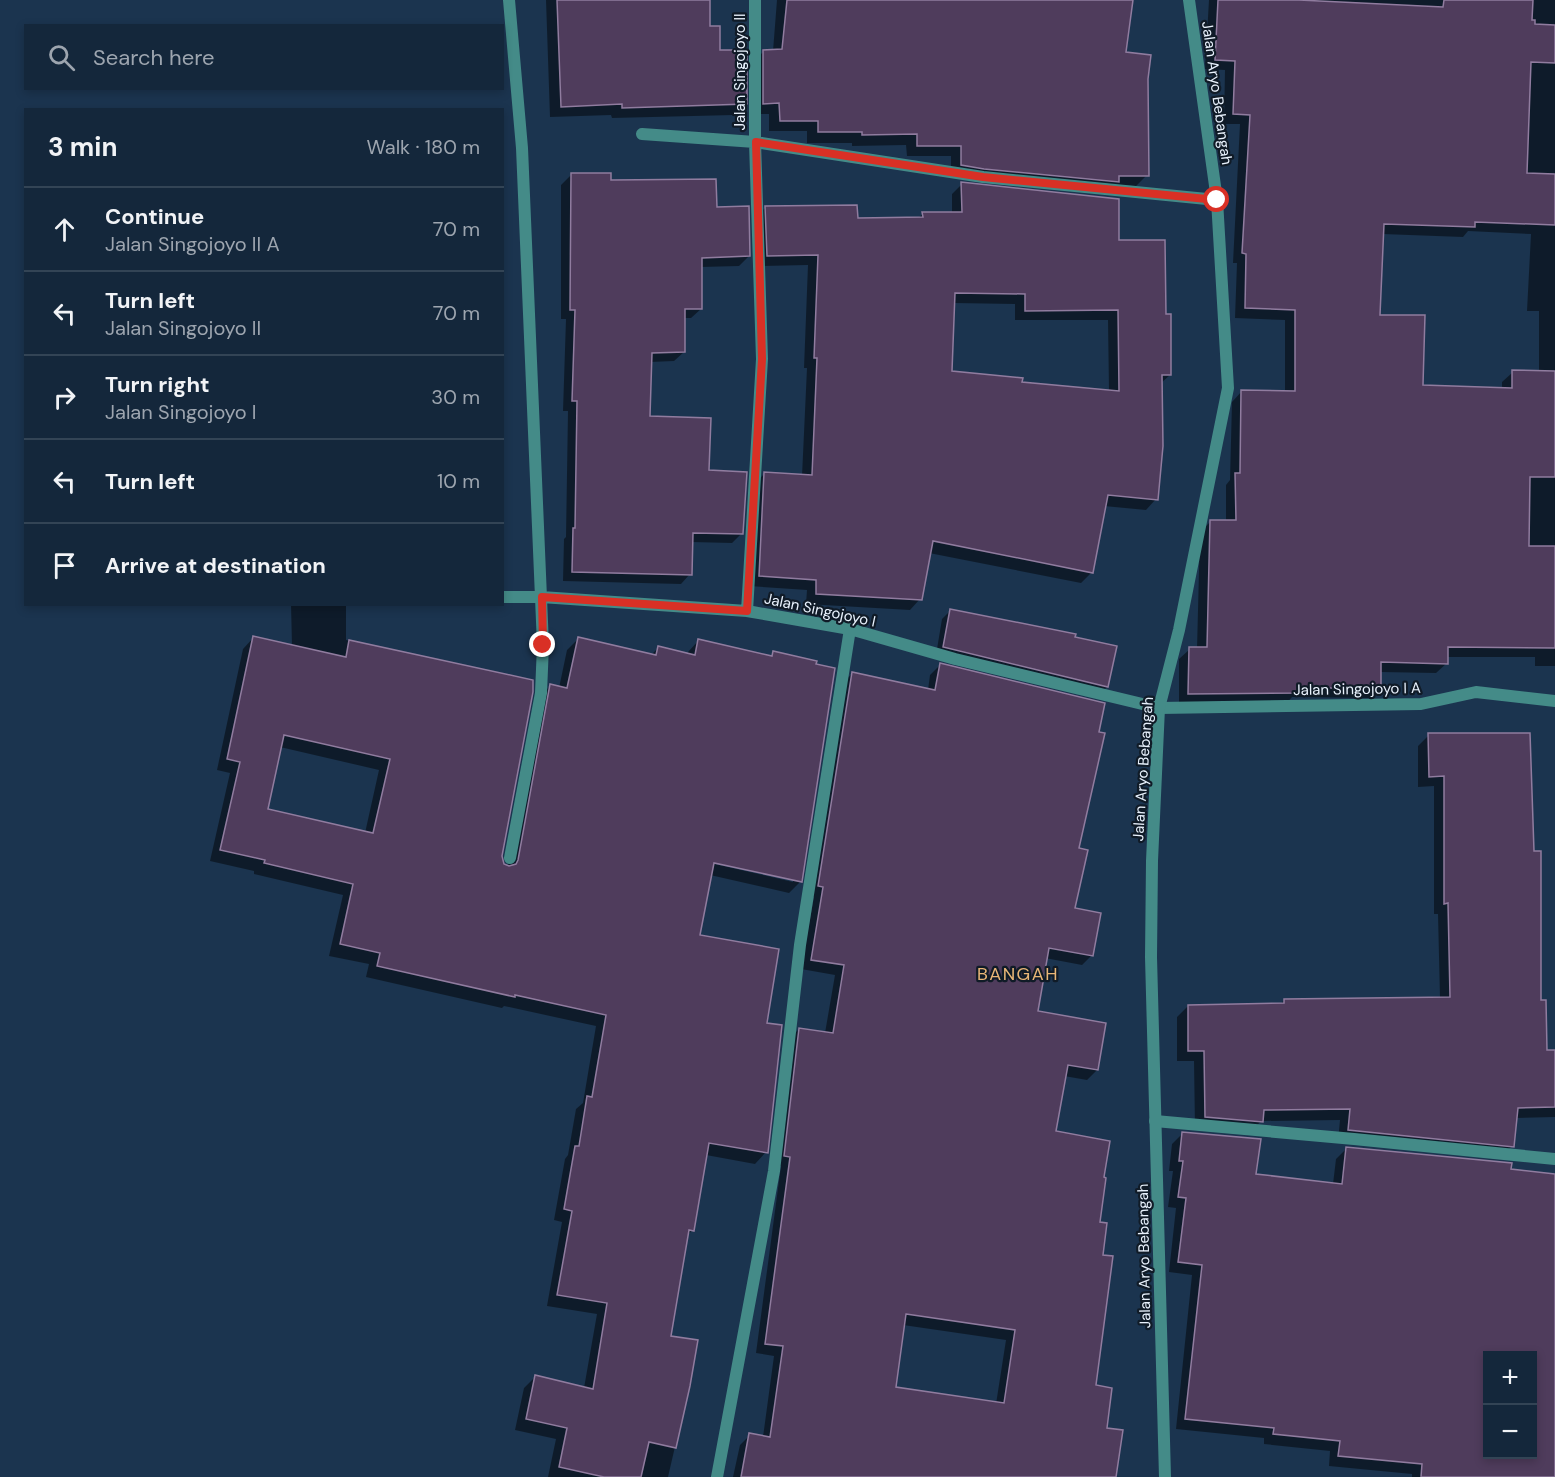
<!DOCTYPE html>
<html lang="en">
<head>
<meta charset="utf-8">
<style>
	body { margin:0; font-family:"DM Sans",sans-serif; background:#1d2f42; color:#f1f3f6 }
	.controls { position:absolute; right:18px; bottom:18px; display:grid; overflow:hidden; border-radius:0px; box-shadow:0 3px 9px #0003 }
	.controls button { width:54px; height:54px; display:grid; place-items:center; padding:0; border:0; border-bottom:2px solid #345; background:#14273b; color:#f1f3f6; font:30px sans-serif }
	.stop { position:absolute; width:18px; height:18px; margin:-14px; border:4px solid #d93025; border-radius:50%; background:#fff }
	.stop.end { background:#d93025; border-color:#fff; box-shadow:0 2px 6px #0008 }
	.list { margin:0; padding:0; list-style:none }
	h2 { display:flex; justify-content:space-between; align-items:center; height:78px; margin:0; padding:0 24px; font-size:26px }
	h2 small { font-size:20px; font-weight:400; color:#9da5af }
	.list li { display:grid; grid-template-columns:39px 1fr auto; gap:18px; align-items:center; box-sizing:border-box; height:84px; padding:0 24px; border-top:2px solid #345 }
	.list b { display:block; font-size:22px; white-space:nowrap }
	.list p { margin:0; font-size:20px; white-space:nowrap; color:#9da5af }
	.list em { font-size:20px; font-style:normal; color:#9da5af }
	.icon { flex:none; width:33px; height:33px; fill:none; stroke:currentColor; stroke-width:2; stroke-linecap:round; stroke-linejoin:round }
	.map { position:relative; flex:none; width:1555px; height:1477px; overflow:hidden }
	.search { position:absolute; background:#14273b; box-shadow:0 3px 9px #0003; left:24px; top:24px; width:480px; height:66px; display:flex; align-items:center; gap:15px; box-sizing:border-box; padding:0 21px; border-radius:0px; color:#9da5af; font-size:22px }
	.panel { position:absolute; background:#14273b; box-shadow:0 3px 9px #0003; left:24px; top:108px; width:480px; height:498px; border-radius:0px }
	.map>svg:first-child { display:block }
</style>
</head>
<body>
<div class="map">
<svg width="1555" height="1477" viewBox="0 0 1555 1477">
	<rect width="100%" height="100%" fill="#1b344f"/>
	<!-- shadow -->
	<path fill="#0007" fill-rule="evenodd" d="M546,0h162l1,28 36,76 -11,11 -122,3 -1,-3 -61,2z
		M777,0h355l-7,53 21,26 1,96 -11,11 -185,-10v-20h-44l-1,-11 -54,1v-3h-45v-12h-38v-17h-16v-52l11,-11h9z
		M1209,0h346v666h-20v-9h-88v6l-11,10 -56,-1v16l-11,10 -77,-1 -5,6 -108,1v-45l11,-10h7l3,-117 10,-10h16v-37l4,-5 2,-78 10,-11 43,1v-72l-50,-2 2,-55h-4l7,-139h-16l1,-54 -20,-1zM1468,231l63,3 -4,77h12v61h-26l-11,10v7l-80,-3 -44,-69 4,-83 81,3z
		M571,175l38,6 106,27 34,48 -10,10 -38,1v42l-10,9h-7v34l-10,9 -24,1 -1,56 58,53 35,62 -10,10 -41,-1 -1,32 -9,10 -118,-3 1,-42 2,-2 2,-126h-5l3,-92h-5v-134z
		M962,184l156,58 46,73 6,60 -10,9 -4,115 -10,11 -42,-4 -13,67 -10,10 -152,-30 -9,46 -10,11 -104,-6 1,-14 -58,-4 5,-101 10,-11 38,2 5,-108h-3l4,-103 -51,1 -2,-48 11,-11 90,12 62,-1 5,-4h29v-20zM953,303l62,1v16h93l1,71 -88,-8 -71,-10z
		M291,604h55v36l186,42 -32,175 4,9h4l31,-169 11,-11 9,2 8,-38 11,-11 73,16 7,-7 29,7 1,-3 11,-12 71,17 4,-4 26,229 -11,11 -79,-18 -12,61 67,88 1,128 -11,12 -49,-9 -14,76 -6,5 -17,101 20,49 -21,91h-120l8,-38 -41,-9 9,-42 11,-11 49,11 13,-74 -50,-8 15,-84 -8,-2 11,-61 3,-4 8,-46 7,-6 13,-77 -92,-20 -2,2 -136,-31 3,-13 -40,-8 14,-61 -89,-21v-3l-44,-10 20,-88 -13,-3 26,-121 11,-12 38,9zM280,747l99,23 -14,63 -99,-23zM707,859l86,20v3l-87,-20z
		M950,611l157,76 -8,8 -163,-40 6,-36z
		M940,665l137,184 -4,61 19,45 -10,10 -37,-7 -9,54 61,58 -10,10 -23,-4 -9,56 43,91 3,33 -7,130 21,91h-382l7,-32 10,-10 13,2 11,-81 -18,-3 25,-187 -6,-1 14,-126 10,-10 26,4 10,-58 -34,-6 13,-72 -5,-1 33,-213 10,-9 76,16 2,-15zM903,1325l103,15 -10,64 -102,-15z
		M1429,735l111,266 5,51 10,-1v66l-40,1 -3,28 -11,11 -163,-16 2,-21 -79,1 -11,12 -55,-5 -1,-67h-17v-44l11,-11 92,-1 4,-5 156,-2 -2,-84h-4v-128l-16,1v-41z
		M1183,1133l72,42 78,9 3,-25 11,-11 208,27v302h-143v-3l-83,-8 1,-15 -66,-7v-6l-88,-9 16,-154 -23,-3 7,-64 -8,-1 5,-36h-4l3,-27zM1488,1356h44v98h-44z"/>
	<!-- building -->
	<path fill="#4f3c5c" stroke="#907c9f" stroke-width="1.5" fill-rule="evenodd" d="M557,0h153v26h10v24h27v54l-125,4v-4l-61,3z
		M787,0h346l-7,52 25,3 -3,24 1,97h-30v6l-135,-13 -23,-4v-19h-44v-12l-55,1v-3h-44v-11h-38l-1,-18 -16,1v-54l19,-1z
		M1218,0h81l144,7 1,-7h89l-1,20h3v4l20,1v38l-24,-1 -4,111 28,1v51l-80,-3v5l-91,-3 -4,91h45l-2,70 89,3v-18l43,1v106h-25l-1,69h26v102l-107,-1v17l-67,-2v26h-83v5l-110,1 1,-47h18l3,-127h26l-1,-47h5l1,-83 54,1v-81l-50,-2 1,-54 -4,-1 8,-138 -17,-1 2,-53 -20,-1z
		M571,173h40v7l105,-1 1,28 32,-1 1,50 -48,2v51h-17v43l-33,1 -2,63 61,2 -2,52 38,2 -4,62 -50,-1 -1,42 -120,-3 1,-44h2l2,-127h-5l3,-91h-5z
		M961,182l158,17v41h46l1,74h5v61h-9l1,71 -5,54 -50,-5 -15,78 -160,-32 -11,59 -106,-6v-14l-57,-4 5,-104 48,3 5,-117h-3l4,-103 -51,1 -2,-50 92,-1 1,13 65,-1 -1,-5h40zM955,293l70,1v17l93,-1 1,81 -97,-9 1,-4 -71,-7z
		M950,609l126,25 -1,3 42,9 -9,41 -165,-40z
		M253,636l93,21 3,-17 184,40v12l-31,164 2,8 5,2 7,-2 2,-4 32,-176 17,4 11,-51 78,18 2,-9 37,9 3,-16 74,17 1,-5 44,10 -1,3 19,4 -33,214 -88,-19 -14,72 79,14 -12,74 15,2 -14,128 -59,-10 -15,88 -5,-1 -18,106 27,4 -8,46 -14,62 -27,-6 -8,35h-37l-45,-10 8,-39 -41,-9 9,-44 58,14 14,-86 -50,-8 15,-84 -8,-2 11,-63h4l8,-50 5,1 14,-82 -91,-20v2l-138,-31 3,-13 -40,-9 13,-60 -89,-21 1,-3 -45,-10 20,-88 -13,-3zM284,735l106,24 -17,74 -105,-24z
		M940,663l165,40 -6,29 6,1 -26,115 9,2 -13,58 26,5 -8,43 -44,-8 -11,63 68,12 -8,47 -30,-5 -12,66 54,10 -6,36 2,1 -6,44 7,1 -4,32 10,1 -17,129 16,3 -5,40 16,2 -7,47h-375l8,-44 21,4 13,-91 -18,-2 25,-187 -6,-1 15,-128 34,5 11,-68 -33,-5 12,-73 -5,-1 34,-214 83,18zM906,1314l109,16 -11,73 -108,-16z
		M1428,733h102l4,118h7v149h5l1,50h8v57l-37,1 -4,39 -166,-17 2,-21 -86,1 -1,12 -58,-5 -1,-66h-16v-46l96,-2v-4l166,-2 -2,-94 -4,1v-128l-15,1z
		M1182,1132l79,7 -5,35 86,10 4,-37 166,16 -1,6 44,5v303h-134l1,-13 -84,-8 2,-15 -67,-7 1,-6 -89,-9 17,-154 -24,-3 8,-64 -8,-1 5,-36h-4zM1488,1356h45v99h-45z"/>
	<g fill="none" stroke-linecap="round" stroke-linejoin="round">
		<!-- minor -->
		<path stroke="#448b88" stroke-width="12" d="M509,0l13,148 21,497 -2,48 -31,165
			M642,134l113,8 228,35 234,23
			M502,597h39l206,14 103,18 105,30 204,49 262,-4 55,-12 79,9
			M747,611l15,-252 -7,-217v-142
			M1155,1121l199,18 201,20
			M717,1477l57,-306 26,-226 50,-316"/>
		<!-- tertiary -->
		<path stroke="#448b88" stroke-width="12" d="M1165,1477l-14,-520 1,-96 7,-153 20,-78 49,-242 -11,-188 -28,-200"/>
	</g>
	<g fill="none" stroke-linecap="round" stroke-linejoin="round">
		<!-- route -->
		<path stroke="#d93025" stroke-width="8" d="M543,645l-1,-48 205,14 15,-252 -6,-217 227,35 234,23"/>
	</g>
	<g text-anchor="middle" stroke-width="4.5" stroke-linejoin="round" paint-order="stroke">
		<!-- street labels -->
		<g font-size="15" fill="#e9f2fd" stroke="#101b27">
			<text transform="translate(740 72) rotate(-90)" y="5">Jalan Singojoyo II</text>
			<text transform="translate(1217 93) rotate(82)" y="5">Jalan Aryo Bebangah</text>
			<text transform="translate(820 610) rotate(12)" y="5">Jalan Singojoyo I</text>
			<text transform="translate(1357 689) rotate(-1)" y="5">Jalan Singojoyo I A</text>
			<text transform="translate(1143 769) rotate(-86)" y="5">Jalan Aryo Bebangah</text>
			<text transform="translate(1144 1256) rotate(-91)" y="5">Jalan Aryo Bebangah</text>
		</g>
		<!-- quarter labels -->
		<g font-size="18" letter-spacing="1.5" fill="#e9b677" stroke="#101b27">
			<text x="1018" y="980">BANGAH</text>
		</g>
	</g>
</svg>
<div class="controls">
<button>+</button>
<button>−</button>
</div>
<div class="stop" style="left:1217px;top:200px"></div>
<div class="stop end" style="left:543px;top:645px"></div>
<div class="search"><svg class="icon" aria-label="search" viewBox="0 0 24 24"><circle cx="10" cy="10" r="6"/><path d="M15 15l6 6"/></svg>Search here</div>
<section class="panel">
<h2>3 min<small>Walk · 180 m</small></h2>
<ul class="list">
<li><svg class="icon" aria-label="ahead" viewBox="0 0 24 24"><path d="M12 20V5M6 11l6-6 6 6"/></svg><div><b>Continue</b><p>Jalan Singojoyo II A</p></div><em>70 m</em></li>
<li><svg class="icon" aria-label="left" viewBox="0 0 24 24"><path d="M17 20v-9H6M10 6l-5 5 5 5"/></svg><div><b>Turn left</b><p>Jalan Singojoyo II</p></div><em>70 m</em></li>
<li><svg class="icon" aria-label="right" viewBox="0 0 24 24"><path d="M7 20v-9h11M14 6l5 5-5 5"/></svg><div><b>Turn right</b><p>Jalan Singojoyo I</p></div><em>30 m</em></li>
<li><svg class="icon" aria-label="left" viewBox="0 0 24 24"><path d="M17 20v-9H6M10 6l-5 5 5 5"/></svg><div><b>Turn left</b></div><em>10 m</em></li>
<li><svg class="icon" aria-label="arrive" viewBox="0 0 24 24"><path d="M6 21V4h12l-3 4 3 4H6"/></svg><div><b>Arrive at destination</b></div></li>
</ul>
</section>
</div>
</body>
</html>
